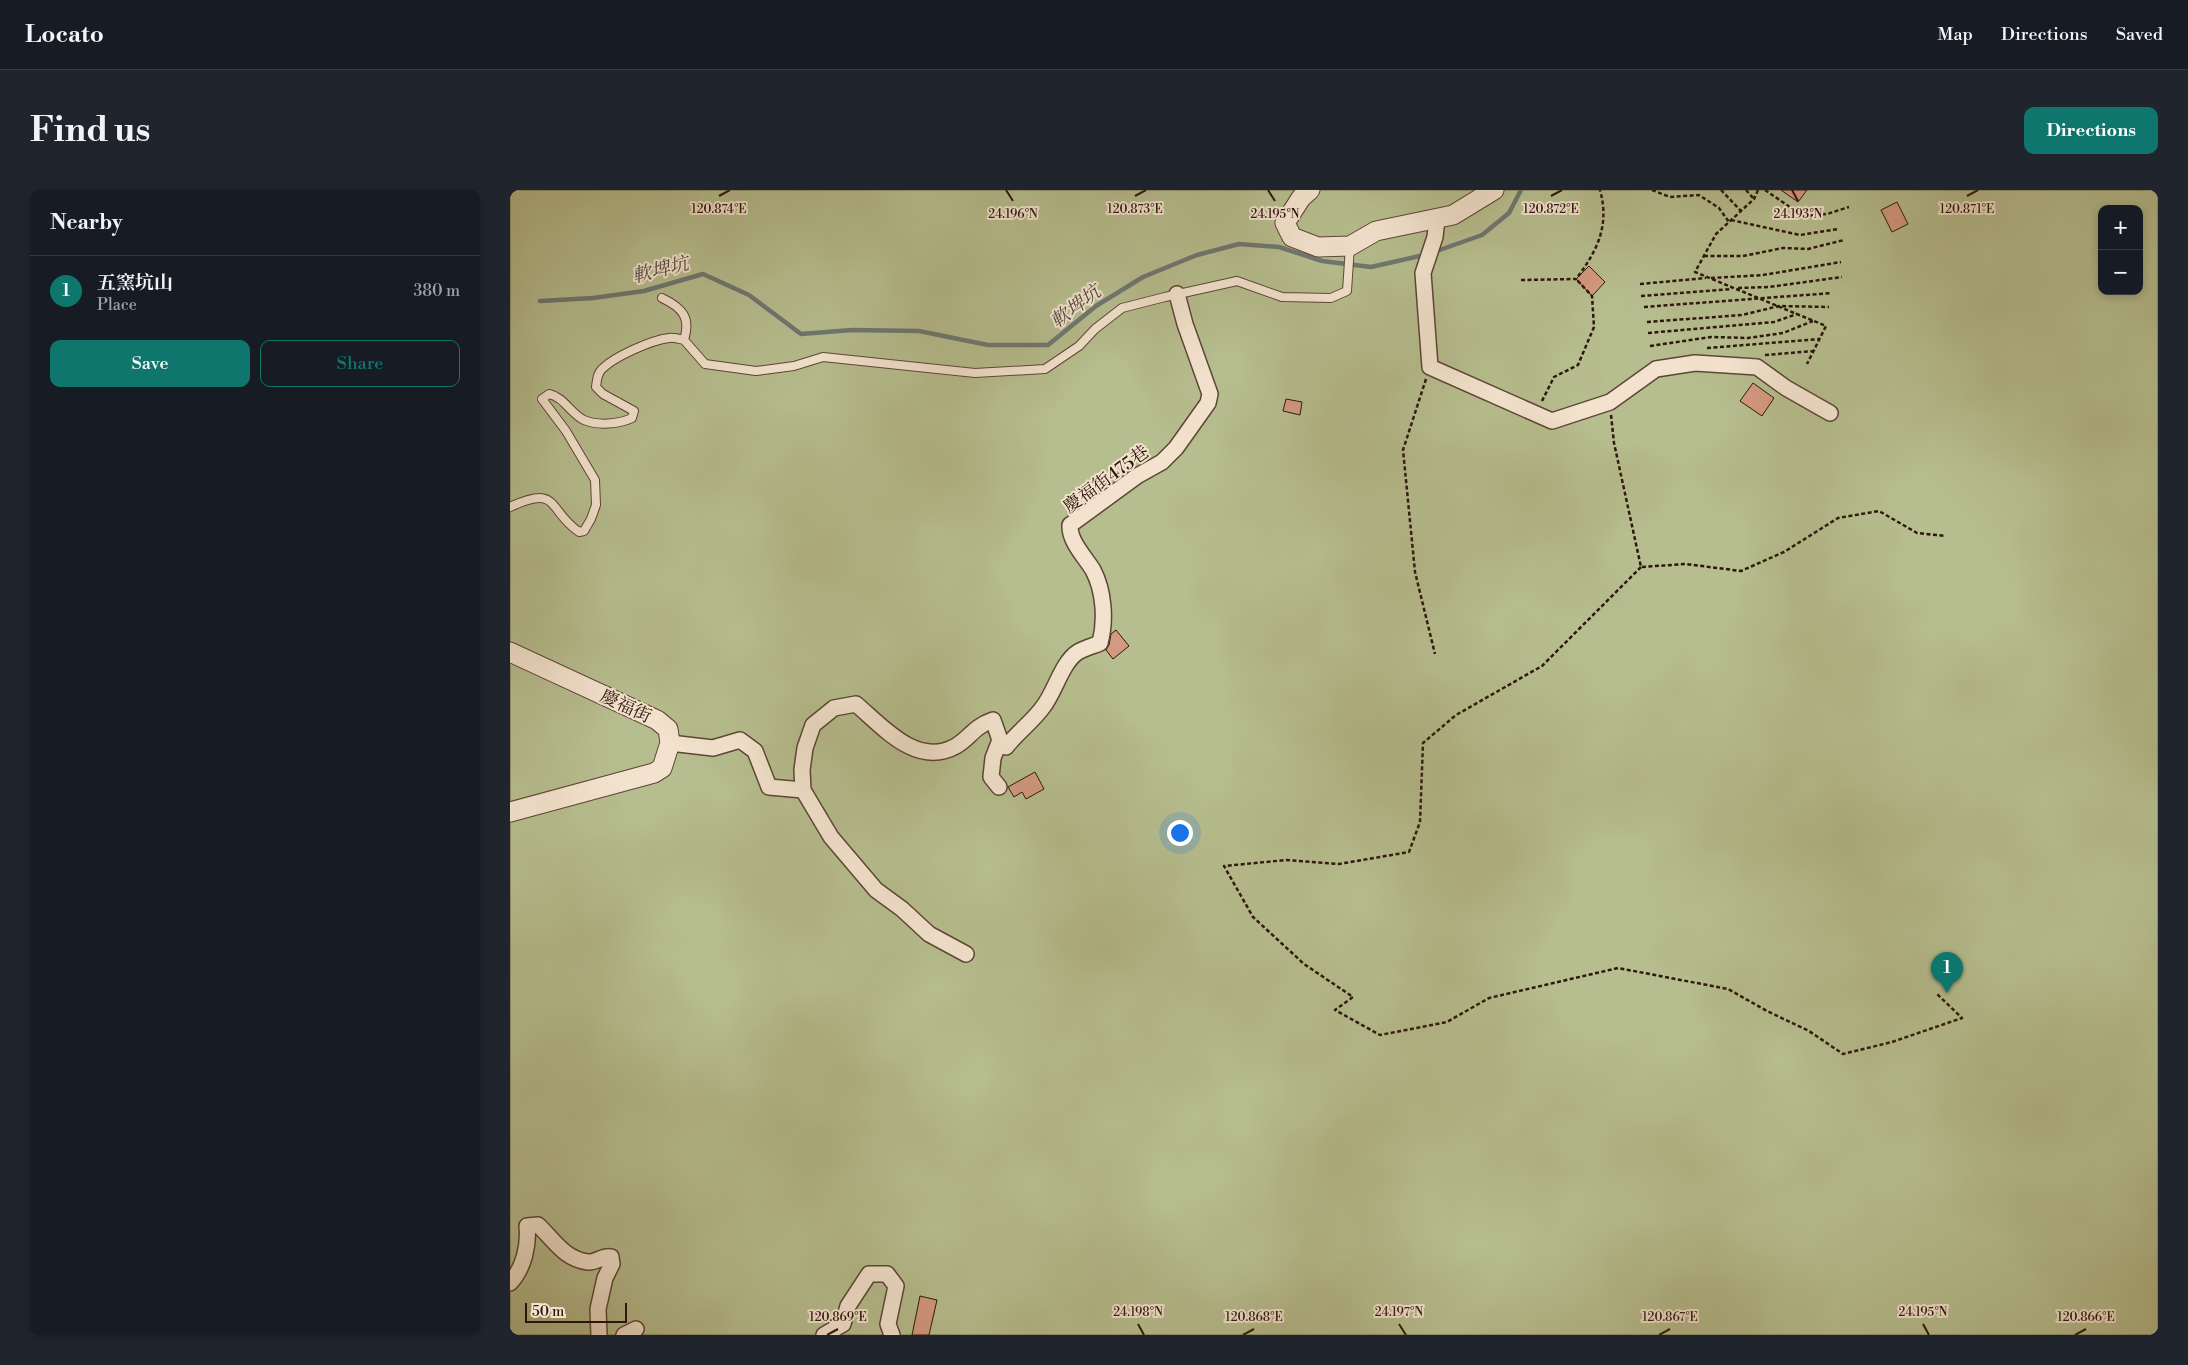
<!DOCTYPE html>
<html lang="en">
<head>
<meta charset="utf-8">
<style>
	body { margin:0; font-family:"Libre Bodoni","Noto Serif TC",serif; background:#20242c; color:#f1f3f6 }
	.controls { position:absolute; right:15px; top:15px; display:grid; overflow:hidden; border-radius:10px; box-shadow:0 2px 8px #0003 }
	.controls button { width:45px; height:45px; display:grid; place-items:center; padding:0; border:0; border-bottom:1px solid #363941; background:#171b24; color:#f1f3f6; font:25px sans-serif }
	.scale { position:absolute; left:15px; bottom:12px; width:102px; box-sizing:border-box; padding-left:5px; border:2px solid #2d170d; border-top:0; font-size:14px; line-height:18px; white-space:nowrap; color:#2d170d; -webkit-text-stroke:4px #f3e3ce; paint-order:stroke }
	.you { position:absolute; left:669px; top:642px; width:18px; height:18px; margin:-12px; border:4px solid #fff; border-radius:50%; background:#1a73e8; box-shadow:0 0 0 8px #1a73e833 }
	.badge { display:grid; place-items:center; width:32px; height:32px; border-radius:50%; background:#0f766e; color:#fff; font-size:16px; font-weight:700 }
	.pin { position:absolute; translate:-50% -41px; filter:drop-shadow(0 1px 2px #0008) }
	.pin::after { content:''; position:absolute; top:26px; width:18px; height:15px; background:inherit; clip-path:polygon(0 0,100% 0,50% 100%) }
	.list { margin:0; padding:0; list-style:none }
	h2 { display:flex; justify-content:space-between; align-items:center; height:65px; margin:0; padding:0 20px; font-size:21px }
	h2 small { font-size:16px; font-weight:400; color:#9ea1a6 }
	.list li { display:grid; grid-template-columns:32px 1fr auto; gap:15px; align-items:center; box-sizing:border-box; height:70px; padding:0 20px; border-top:1px solid #363941 }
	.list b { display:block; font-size:19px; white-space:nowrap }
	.list p { margin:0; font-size:16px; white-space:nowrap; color:#9ea1a6 }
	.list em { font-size:16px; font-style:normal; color:#9ea1a6 }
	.actions { display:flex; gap:10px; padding:15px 20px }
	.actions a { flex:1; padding:11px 0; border:1px solid #0f766e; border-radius:10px; text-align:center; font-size:18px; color:#0f766e }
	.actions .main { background:#0f766e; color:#fff }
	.map { position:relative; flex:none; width:1648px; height:1145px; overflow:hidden; border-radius:10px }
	header { display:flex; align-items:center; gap:30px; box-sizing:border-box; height:70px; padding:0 25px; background:#171b24; border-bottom:1px solid #363941 }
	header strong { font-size:24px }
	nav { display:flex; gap:28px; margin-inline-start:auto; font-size:18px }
	.intro { display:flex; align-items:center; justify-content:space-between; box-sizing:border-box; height:120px; padding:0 30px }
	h1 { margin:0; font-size:35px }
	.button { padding:12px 22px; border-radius:10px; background:#0f766e; color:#fff; font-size:18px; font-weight:700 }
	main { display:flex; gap:30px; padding:0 30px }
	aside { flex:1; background:#171b24; border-radius:10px; box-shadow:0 2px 8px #0003 }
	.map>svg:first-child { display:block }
</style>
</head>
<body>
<header>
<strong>Locato</strong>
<nav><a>Map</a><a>Directions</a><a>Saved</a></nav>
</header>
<div class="intro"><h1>Find us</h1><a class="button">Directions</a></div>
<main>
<aside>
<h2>Nearby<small></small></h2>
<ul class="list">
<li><span class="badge">1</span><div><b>五窯坑山</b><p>Place</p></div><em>380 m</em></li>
</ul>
<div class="actions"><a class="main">Save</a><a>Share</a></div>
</aside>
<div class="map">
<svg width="1648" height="1145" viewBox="0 0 1648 1145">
	<rect width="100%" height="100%" fill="#ecd4b3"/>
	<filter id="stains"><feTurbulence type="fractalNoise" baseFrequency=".004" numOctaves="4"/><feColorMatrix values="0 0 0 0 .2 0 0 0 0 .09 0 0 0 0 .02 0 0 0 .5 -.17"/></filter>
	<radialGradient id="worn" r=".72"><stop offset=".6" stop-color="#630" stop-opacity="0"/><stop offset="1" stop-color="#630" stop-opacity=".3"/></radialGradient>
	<!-- green -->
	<path fill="#b6bd8e" stroke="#726a4e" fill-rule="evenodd" d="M0,0h1648v1145h-1648zM1592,19h37v82h-37z"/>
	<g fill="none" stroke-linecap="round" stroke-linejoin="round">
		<!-- stream -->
		<path stroke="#6e7771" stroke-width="4.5" d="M924,62l48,-17 27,-22 12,-23
			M30,111l53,-3 51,-7 59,-17 46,21 52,39 51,-4 67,1 69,14h60l48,-39 47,-29 54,-22 42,-11 40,3 43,14 49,6 53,-12"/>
	</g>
	<!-- building -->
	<path fill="#d49981" stroke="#2d170d" d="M1271,0h26l-9,12z
		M1387,12l11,22 -16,8 -11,-22z
		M1079,76l16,16 -13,14 -16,-17z
		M1243,193l21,15 -12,18 -22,-15z
		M776,209l16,3 -2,13 -17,-4z
		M606,440l13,16 -16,13 -7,-9 3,-5 2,-11z
		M525,582l9,17 -18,10 -4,-7 -8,5 -6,-10z
		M410,1106l17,4 -8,35h-17z"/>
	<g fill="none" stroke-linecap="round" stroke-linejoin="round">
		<defs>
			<path id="service" d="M152,108c21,10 29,20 22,42
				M174,150l21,24 51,7 38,-5 29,-9 152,16 70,-4 34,-23 16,-17 27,-21 43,-11 72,-16 45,16 49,1 16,-7 3,-45
				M0,317c50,-23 37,3 69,25l5,-1 7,-12 5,-14 -1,-25 -29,-49 -24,-32 7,-5c15,3 22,20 35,26 14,6 35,4 48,-2l2,-7 -31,-17 -7,-7c1,-7 1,-13 6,-18 13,-13 50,-29 67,-31 5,-1 11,1 15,2"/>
			<path id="minor" d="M927,29l-2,18 -12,36 7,94 122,54 58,-19 46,-33 39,-6 62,4 29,21 44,25
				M160,553l43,5 27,-8 15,11 14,36 34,3
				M489,597l-8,-10 2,-19 7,-18
				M456,764l-37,-20 -27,-25 -26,-19 -45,-53 -28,-47 -1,-20 3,-22 8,-23 21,-17 22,-4c27,23 61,64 100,42 15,-9 17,-19 37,-26l7,20 6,7c11,-14 28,-27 37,-40 12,-15 19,-45 35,-55 7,-4 15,-6 22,-9 6,-23 4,-52 -7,-73 -8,-13 -24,-29 -23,-45l67,-49 25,-14 14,-14 32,-45 2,-9 -25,-70 -8,-30
				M0,1093c14,-15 19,-38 17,-57l11,-1c16,15 26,34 50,37 8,1 15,-7 23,-5l1,7 -7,14 -7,31 1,26
				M114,1145l12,-6
				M314,1145l19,-11 5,-18 21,-32h18l9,12 -8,38 4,11"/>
			<path id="tertiary" d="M800,0l-9,8 -16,25 7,14 26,10 32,-1 26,-15 77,-16 41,-25
				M0,462l147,68 11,9 2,14 -8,25 -8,5 -144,39"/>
		</defs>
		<!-- service casing -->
		<use href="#service" stroke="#5d4636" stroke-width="10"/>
		<!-- minor casing -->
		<use href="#minor" stroke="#5d4636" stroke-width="18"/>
		<!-- tertiary casing -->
		<use href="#tertiary" stroke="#5d4636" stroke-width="21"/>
		<!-- path -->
		<path stroke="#2d170d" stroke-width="2.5" stroke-dasharray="4 2.5" stroke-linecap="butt" d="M1142,0l18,7 29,-2 20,13 10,14
			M1211,0l20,21
			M1236,0l8,9
			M1248,0l-4,9 -38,35 -21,38 131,54 -19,38
			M1255,0l38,26 24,-2 22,-7
			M1221,30l69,15 38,-6
			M1194,66h39l40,-8 25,1 36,-9
			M1201,88l52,-3 78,-13
			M1011,90l55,-1c21,-28 34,-53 24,-89
			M1130,94l66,-6
			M1228,98l31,-1 73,-10
			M1131,106l91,-7
			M1134,117l188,-14
			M1137,132l95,-7 37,-9 50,1
			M1138,143l126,-11 23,-8
			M1140,156l61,-9 37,1 35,-5 30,-12
			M1197,158l113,-9
			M1255,165l49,-4
			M916,189l-23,71 12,122 20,82
			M1032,211l12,-24 24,-12 16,-38 -2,-31 -16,-17
			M1101,225l3,28 27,124 45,-3 55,7 43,-19 54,-34 41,-7 38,22 29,3
			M1131,377l-99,99 -86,49 -33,28 -3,79 -11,30 -70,12 -53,-4 -62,6 29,51 51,47 49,33 -18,13 45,25 67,-13 42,-24 129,-30 110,21 39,22 42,20 34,23 49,-12 70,-24 -26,-25"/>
		<!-- service -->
		<use href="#service" stroke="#f3e3ce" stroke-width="8"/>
		<!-- minor -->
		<use href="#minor" stroke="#f3e3ce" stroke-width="15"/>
		<!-- tertiary -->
		<use href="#tertiary" stroke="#f3e3ce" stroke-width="19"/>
	</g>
	<!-- ticks -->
	<path fill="none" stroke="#2d170d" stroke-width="2" d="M496,0l7,11M758,0l7,11M1282,0l6,11M209,6l11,-6M625,6l11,-6M1041,6l11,-6M1457,6l11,-6M628,1134l6,11M889,1134l7,11M1413,1134l6,11M317,1145l11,-6M733,1145l11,-6M1149,1145l11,-6M1565,1145l11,-6"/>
	<g text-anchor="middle" stroke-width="4" stroke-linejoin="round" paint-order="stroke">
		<!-- street labels -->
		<g font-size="18" fill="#2d170d" stroke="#f3e3ce">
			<text transform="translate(596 289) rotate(-36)" y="6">慶福街475巷</text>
			<text transform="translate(116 516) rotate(25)" y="6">慶福街</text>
		</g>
		<!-- water labels -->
		<g font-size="19" font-style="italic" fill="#4e473f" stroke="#f3e3ce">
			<text transform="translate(150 79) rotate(-14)" y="7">軟埤坑</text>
			<text transform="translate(565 116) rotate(-37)" y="7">軟埤坑</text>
		</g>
	</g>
	<g font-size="12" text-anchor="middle" fill="#2d170d" stroke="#f3e3ce" stroke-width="4" stroke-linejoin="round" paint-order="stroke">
		<text x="209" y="23">120.874°E</text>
		<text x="625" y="23">120.873°E</text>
		<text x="1041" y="23">120.872°E</text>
		<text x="1457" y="23">120.871°E</text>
		<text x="503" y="28">24.196°N</text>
		<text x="765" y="28">24.195°N</text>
		<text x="1288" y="28">24.193°N</text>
		<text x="628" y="1126">24.198°N</text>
		<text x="889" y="1126">24.197°N</text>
		<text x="1413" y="1126">24.195°N</text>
		<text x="328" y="1131">120.869°E</text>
		<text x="744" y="1131">120.868°E</text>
		<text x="1160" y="1131">120.867°E</text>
		<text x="1576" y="1131">120.866°E</text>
	</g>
	<rect width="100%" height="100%" filter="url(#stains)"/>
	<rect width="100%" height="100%" fill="url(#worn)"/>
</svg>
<div class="controls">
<button>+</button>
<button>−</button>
</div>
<div class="scale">50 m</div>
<div class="you"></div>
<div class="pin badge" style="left:1437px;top:803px">1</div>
</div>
</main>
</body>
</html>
